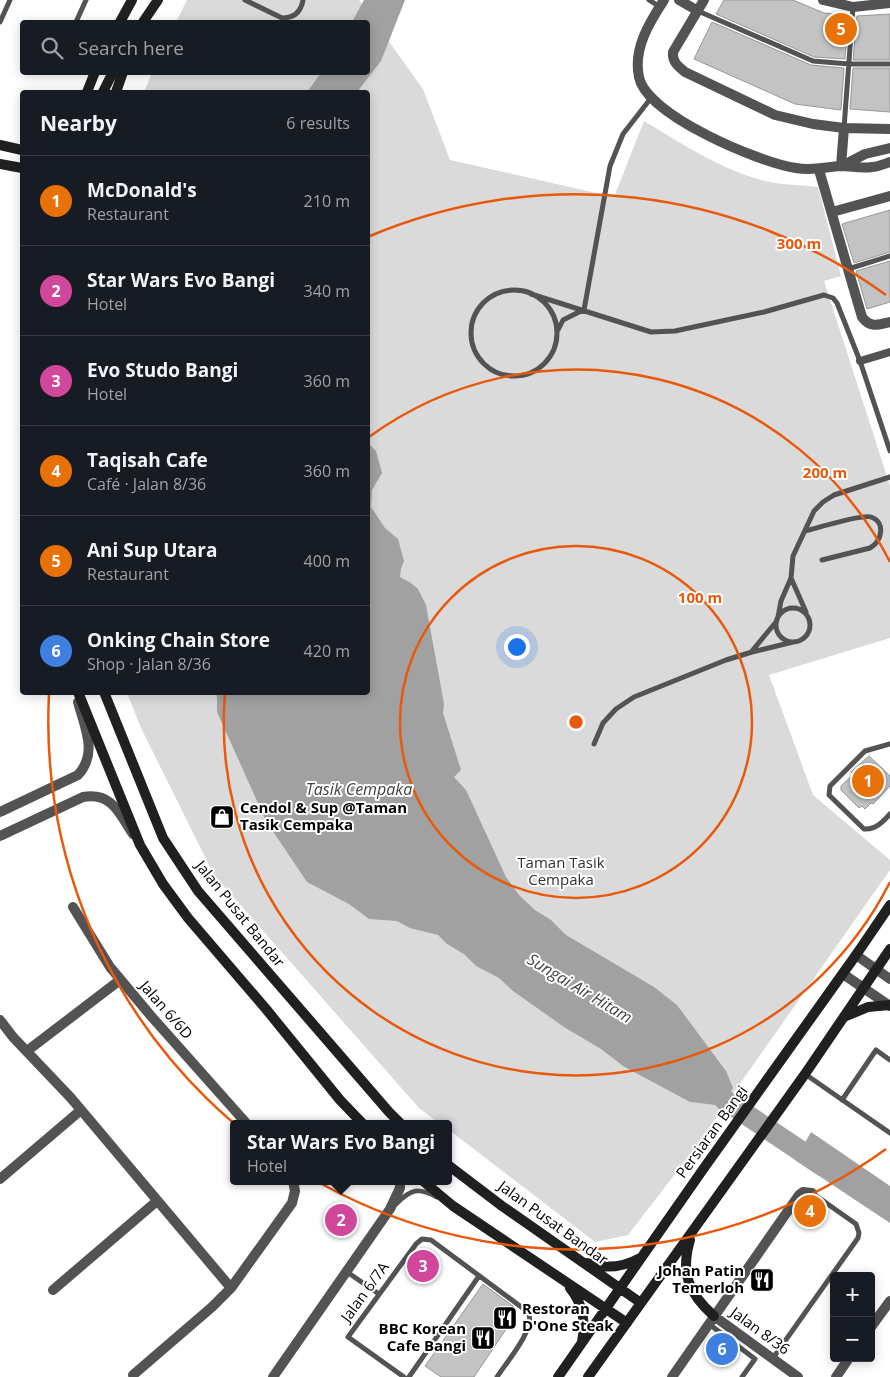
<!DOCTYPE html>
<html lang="en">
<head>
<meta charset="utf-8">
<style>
	body { margin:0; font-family:"Open Sans",sans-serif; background:#20242c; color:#f1f3f6 }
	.controls { position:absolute; right:15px; bottom:15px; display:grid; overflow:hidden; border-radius:5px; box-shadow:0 2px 12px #0003 }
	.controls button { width:45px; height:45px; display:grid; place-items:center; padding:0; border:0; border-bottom:1px solid #363941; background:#171b24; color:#f1f3f6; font:25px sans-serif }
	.you { position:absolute; left:516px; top:646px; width:18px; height:18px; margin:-12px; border:4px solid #fff; border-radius:50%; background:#1a73e8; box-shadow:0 0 0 8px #1a73e833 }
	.badge { display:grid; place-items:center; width:32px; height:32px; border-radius:50%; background:#b45309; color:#fff; font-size:16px; font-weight:700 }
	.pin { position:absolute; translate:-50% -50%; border:2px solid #fff; box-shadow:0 1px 5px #0006 }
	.popup { position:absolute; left:230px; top:1120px; width:222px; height:65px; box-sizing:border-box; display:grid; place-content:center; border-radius:5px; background:#171b24; filter:drop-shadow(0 1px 4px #0005); font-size:16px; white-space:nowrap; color:#9ea1a6 }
	.popup b { font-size:19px; color:#f1f3f6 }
	.popup::after { content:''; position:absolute; left:50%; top:100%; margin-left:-10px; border:10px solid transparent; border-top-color:#171b24 }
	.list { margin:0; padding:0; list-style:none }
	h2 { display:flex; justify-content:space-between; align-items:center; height:65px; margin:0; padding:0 20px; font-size:21px }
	h2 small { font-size:16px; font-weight:400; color:#9ea1a6 }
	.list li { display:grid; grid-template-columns:32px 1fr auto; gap:15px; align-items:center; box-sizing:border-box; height:90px; padding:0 20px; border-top:1px solid #363941 }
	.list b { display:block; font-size:19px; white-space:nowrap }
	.list p { margin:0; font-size:16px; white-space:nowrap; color:#9ea1a6 }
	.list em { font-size:16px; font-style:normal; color:#9ea1a6 }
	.icon { flex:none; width:28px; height:28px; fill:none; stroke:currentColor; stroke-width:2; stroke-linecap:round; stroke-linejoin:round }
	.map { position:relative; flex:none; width:890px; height:1377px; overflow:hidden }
	.search { position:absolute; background:#171b24; box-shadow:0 2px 12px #0003; left:20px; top:20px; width:350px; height:55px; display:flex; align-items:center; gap:12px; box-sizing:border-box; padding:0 18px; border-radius:5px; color:#9ea1a6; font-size:19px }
	.panel { position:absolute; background:#171b24; box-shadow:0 2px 12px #0003; left:20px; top:90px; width:350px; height:605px; border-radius:5px }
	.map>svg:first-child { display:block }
</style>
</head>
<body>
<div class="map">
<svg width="890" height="1377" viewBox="0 0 890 1377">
	<rect width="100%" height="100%" fill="#fff"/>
	<!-- green -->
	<path fill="#dadada" d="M187,0h172l64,89 27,71 164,37 30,-76c37,22 74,47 117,59 18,5 39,5 57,7l23,89 -17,5 66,205v152l-121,37 44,120 77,65v10l-198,282 -64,83 -33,7 -146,-112 -1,-6h-8l-21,-16 -205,-233 -73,-147 -14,-35 241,-1v-600h-224l8,-19 216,-1v-50h-192z"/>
	<!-- water -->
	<path fill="#a1a1a1" d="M364,0h41l-24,61 -24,31h-50l14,-19 47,-1v-50h-16z
		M368,443l8,8 6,22 -10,17 -1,17 14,21 13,11 6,22 -3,8 -1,8 11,6 7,6 8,16 18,99 -1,9 18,57 -7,7 12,13 40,87 14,19 15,14 16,10 15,15 88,52 23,18 49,66 7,17 -7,13 -10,4 -26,-3 -67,-36 -22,-17 -37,-22 -51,-36 -14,-13 -23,-12 -12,-12 -17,-10 -9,-9 -28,-7 -13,-7 -28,-2 -20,-15 -42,-22 -41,-61 -49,-109v-16l-2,-3 153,-1z
		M811,1132l79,54v37l-95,-63z"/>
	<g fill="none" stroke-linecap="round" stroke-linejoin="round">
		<!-- river -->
		<path stroke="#a1a1a1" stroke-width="21" d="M706,1082l20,19 97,65"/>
	</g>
	<!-- building -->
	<path fill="#c3c3c3" stroke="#979797" d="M724,0h69l31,13 24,2 -3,44 -31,-2 -98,-43z
		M890,14v46h-37l4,-44z
		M712,22l99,43 33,3 -3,42 -46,-6 -101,-45z
		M853,68h37v44l-40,-3z
		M890,210v42l-36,11 -12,-39z
		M890,261v41l-23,7 -11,-38z
		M869,756l21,20v10l-17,18 -2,-1 -6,6 -3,-3 -3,2 -18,-18v-4l13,-12 -3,-2z
		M483,1284l30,22 2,10 -41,61h-33l-16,-11z"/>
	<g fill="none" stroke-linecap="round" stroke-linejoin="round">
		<!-- service -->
		<path stroke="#535353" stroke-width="5" d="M245,0l37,18c12,0 19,-6 21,-18
			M649,0l11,7
			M698,11l115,50 36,3h41
			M0,22l10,-22
			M76,22l10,-22
			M844,128l9,-121
			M848,269l42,-13
			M471 333a43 43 0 1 1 86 0a43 43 0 1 1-86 0Z
			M531,294l120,38 24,-1 89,-19 60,-17 9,3 4,5 23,58 30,90
			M584,310l26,-144 13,-32 28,-36
			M558,330l5,-10 20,-10
			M805,531c12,-3 57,-17 66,-14 15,5 11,24 -1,31l-48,12
			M791,578l15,34
			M776 625a17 17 0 1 1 34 0a17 17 0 1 1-34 0Z
			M778,617l3,-16 10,-23 2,-22 21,-45 9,-9 11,-7 56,-18
			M752,651l24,-29
			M594,744l9,-21 13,-14 18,-12 92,-37 26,-8 41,-10
			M890,744l-25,7 -35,35 -1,9 35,34c11,1 19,-7 26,-15
			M805,1074l85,59
			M842,1100l34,-50 14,10
			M396,1204c15,-15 22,-17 41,-7
			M347,1272l32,22
			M709,1324l46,35 -13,18
			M773,1358l85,-120 1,-5 -3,-9 -44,-31
			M404,1377l-56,-40 68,-93 6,-5 9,1 93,69c2,2 4,4 5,6 5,16 -24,49 -32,62
			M409,1377l70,-101"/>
		<!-- pedestrian -->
		<path stroke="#535353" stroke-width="8" d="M860,361l30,-9"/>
		<!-- minor -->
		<path stroke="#535353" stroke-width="10" d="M679,0l19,11
			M704,0l-31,52c-1,10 5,14 12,20l90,43 38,9 31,4 46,1
			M823,0l30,7 37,-4
			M841,166l3,-38
			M819,170l43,147c8,11 16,8 28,5
			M832,212l58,-16
			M0,812l78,-37c20,-22 7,-47 0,-73
			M0,836l83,-39c29,-5 36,16 50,37
			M73,907l37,60 41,49 96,108
			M0,1020l13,17 58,61 160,190
			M27,1051l93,-71
			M0,1179l81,-69
			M53,1290l104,-89
			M714,1316l84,61
			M871,1327l19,-26
			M133,1375l79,-68 19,-19 61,-85 3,-12 -2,-10
			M273,1377l117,-168 10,-21v-7
			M672,1377l127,-182 4,-3 9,1
			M836,1377l13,-19"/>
		<!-- tertiary -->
		<path stroke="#535353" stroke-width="10" d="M664,0c-15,23 -31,49 -25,77 7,38 121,86 157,91 17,3 29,-1 45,-2 10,0 21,3 31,1 6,0 12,-3 18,-5
			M842,166l23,-12 25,-6
			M856,955l34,24
			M843,974l47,32"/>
		<!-- secondary -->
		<path stroke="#202020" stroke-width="10" d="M120,22l12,-22
			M143,22l15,-22
			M87,92l8,-20
			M103,92l10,-20
			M116,92l7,-20
			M0,145l22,5
			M0,164l22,4
			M78,692l62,153 23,39 25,34 78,91 74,91 23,24
			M104,692l59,146 35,53 191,221 12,12
			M844,1017l24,-10 22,-2
			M448,1165l54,41 139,97
			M423,1181l30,25 174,117
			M690,1240c-10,33 -1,54 24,76
			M587,1263c18,6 35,5 53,-5
			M570,1288c13,16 16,33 12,54
			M558,1377l146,-209 152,-213 34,-50
			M588,1377l217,-303 85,-125"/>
	</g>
	<!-- distance rings -->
	<g fill="none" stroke="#e8590c" stroke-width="2.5">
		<circle cx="576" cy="722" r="176"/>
		<path d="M890 882A352 352 0 0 1 225 694M369 437A352 352 0 0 1 890 562"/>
		<path d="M886 1149A528 528 0 0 1 49 694M370 236A528 528 0 0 1 886 295"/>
	</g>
	<!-- icons -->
	<defs>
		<symbol id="shop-square" viewBox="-11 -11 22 22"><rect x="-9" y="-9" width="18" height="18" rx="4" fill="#000" stroke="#fff"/><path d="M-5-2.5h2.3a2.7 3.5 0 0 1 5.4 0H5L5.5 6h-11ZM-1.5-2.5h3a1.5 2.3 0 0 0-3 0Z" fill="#fff"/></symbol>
		<symbol id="restaurant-square" viewBox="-11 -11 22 22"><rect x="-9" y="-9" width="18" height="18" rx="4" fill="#000" stroke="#fff"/><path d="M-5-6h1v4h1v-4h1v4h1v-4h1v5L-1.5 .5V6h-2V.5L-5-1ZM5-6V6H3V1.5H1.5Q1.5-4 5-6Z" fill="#fff"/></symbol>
	</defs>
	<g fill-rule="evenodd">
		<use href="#shop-square" x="208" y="803" width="28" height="28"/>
		<use href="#restaurant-square" x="748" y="1266" width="28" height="28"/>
		<use href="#restaurant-square" x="491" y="1304" width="28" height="28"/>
		<use href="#restaurant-square" x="469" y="1324" width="28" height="28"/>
	</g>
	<g text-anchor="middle" stroke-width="4" stroke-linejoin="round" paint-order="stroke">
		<!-- poi labels -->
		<g font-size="15" font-weight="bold" fill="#000" stroke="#fff" text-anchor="start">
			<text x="240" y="813">Cendol &amp; Sup @Taman<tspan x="240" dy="17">Tasik Cempaka</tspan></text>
			<text x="744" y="1276" text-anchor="end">Johan Patin<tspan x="744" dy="17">Temerloh</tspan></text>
			<text x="522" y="1314">Restoran<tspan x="522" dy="17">D'One Steak</tspan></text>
			<text x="466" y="1334" text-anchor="end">BBC Korean<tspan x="466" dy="17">Cafe Bangi</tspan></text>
		</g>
		<!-- park labels -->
		<g font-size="15" fill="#313131" stroke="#fff">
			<text x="561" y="868">Taman Tasik<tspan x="561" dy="17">Cempaka</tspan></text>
		</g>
		<!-- street labels -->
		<g font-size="15" fill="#000" stroke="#fff">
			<text transform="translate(240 914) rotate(51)" y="5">Jalan Pusat Bandar</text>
			<text transform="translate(166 1010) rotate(49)" y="5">Jalan 6/6D</text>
			<text transform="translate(712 1132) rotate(-54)" y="5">Persiaran Bangi</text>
			<text transform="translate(553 1223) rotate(36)" y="5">Jalan Pusat Bandar</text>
			<text transform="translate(365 1292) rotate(-54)" y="5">Jalan 6/7A</text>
			<text transform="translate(760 1331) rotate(36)" y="5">Jalan 8/36</text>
		</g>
		<!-- water labels -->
		<g font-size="16" font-style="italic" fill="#424242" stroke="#fff">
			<text x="359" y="795">Tasik Cempaka</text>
			<text transform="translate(580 988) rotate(31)" y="6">Sungai Air Hitam</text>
		</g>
	</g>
	<circle cx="576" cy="722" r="8" fill="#e8590c" stroke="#fff" stroke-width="2.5"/>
	<g font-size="15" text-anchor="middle" font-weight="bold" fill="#e8590c" stroke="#fff" stroke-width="4" stroke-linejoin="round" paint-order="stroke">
		<text x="799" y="249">300 m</text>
		<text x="825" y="478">200 m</text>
		<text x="700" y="603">100 m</text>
	</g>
</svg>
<div class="controls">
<button>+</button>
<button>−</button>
</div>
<div class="you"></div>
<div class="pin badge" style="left:868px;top:781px;background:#e8710a">1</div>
<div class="pin badge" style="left:341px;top:1220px;background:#d1479c">2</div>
<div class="popup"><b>Star Wars Evo Bangi</b>Hotel</div>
<div class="pin badge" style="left:423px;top:1266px;background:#d1479c">3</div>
<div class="pin badge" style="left:810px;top:1211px;background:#e8710a">4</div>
<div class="pin badge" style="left:841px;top:29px;background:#e8710a">5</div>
<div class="pin badge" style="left:722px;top:1349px;background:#3f7fe0">6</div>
<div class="search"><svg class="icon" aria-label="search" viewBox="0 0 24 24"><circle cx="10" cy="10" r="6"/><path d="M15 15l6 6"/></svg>Search here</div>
<section class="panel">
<h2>Nearby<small>6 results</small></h2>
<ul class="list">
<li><span class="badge" style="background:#e8710a">1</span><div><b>McDonald's</b><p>Restaurant</p></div><em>210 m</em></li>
<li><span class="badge" style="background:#d1479c">2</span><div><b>Star Wars Evo Bangi</b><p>Hotel</p></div><em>340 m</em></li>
<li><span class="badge" style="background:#d1479c">3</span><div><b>Evo Studo Bangi</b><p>Hotel</p></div><em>360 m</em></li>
<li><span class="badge" style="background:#e8710a">4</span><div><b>Taqisah Cafe</b><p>Café · Jalan 8/36</p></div><em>360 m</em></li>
<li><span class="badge" style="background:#e8710a">5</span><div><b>Ani Sup Utara</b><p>Restaurant</p></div><em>400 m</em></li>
<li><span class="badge" style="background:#3f7fe0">6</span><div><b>Onking Chain Store</b><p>Shop · Jalan 8/36</p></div><em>420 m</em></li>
</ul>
</section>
</div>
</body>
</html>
